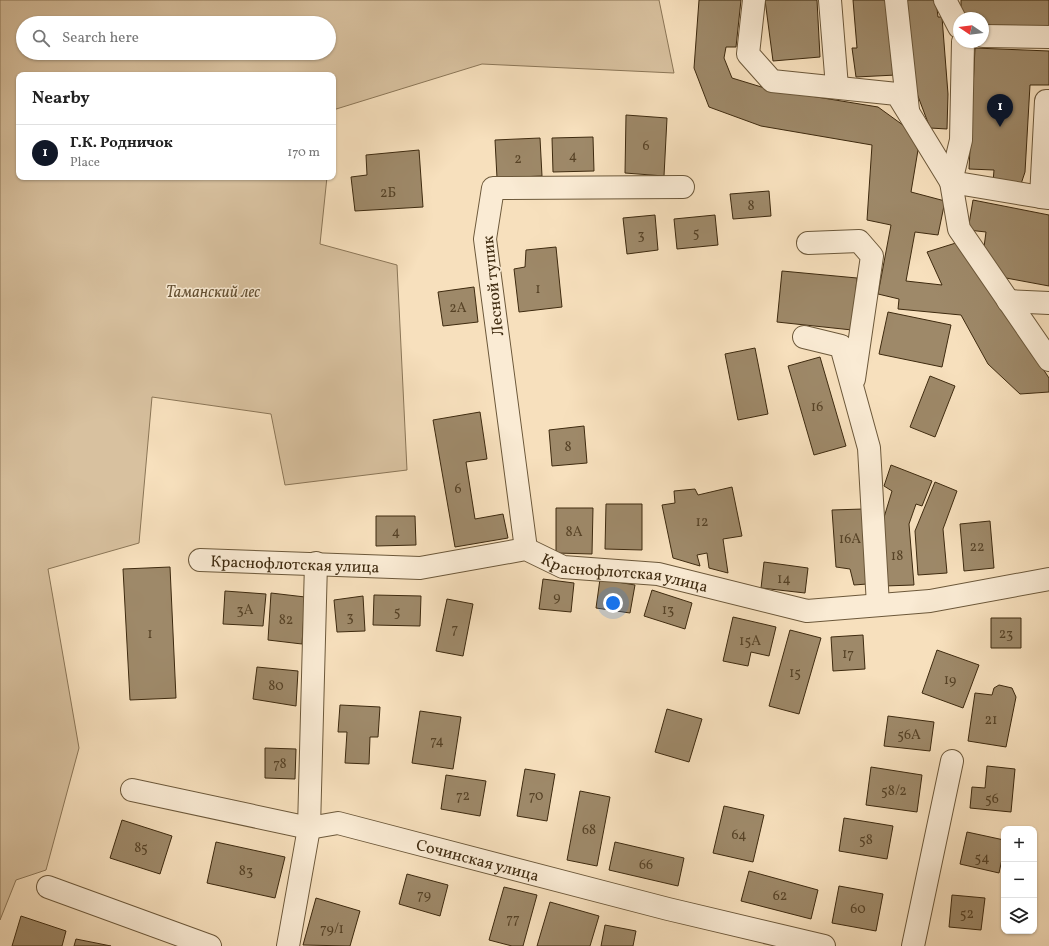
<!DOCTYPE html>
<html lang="en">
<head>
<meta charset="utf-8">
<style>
	body { margin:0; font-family:Vollkorn,serif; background:#f2f2f2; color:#222 }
	.controls { position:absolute; right:12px; bottom:12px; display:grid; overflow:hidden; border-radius:8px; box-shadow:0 1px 3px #0004 }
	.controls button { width:36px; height:36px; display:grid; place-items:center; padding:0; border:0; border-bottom:1px solid #e0e0e0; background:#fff; color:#222; font:20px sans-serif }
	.compass { position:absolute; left:953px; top:12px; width:36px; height:36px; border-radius:50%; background:#fff; box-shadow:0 1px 3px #0004; rotate:283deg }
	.you { position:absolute; left:613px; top:603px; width:14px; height:14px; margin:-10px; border:3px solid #fff; border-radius:50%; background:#1a73e8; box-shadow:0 0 0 6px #1a73e833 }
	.badge { display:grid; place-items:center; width:26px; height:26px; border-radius:50%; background:#111827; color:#fff; font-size:13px; font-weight:700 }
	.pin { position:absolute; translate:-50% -33px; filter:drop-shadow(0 1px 2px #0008) }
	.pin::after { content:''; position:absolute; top:21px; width:14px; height:12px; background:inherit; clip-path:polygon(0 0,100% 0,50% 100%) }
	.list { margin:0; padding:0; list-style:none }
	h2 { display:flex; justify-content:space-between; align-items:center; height:52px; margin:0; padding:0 16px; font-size:17px }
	h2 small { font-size:13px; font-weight:400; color:#767676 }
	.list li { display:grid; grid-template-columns:26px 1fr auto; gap:12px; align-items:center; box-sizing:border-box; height:56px; padding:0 16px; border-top:1px solid #e0e0e0 }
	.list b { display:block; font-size:15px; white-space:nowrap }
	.list p { margin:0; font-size:13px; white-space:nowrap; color:#767676 }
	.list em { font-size:13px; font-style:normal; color:#767676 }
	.icon { flex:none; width:22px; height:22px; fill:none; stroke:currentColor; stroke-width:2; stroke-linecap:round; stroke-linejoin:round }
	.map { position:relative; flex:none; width:1049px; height:946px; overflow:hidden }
	.search { position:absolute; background:#fff; box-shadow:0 1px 3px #0004; left:16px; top:16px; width:320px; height:44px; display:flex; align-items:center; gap:10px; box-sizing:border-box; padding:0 14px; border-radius:22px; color:#767676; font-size:15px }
	.panel { position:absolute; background:#fff; box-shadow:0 1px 3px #0004; left:16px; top:72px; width:320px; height:108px; border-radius:8px }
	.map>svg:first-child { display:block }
</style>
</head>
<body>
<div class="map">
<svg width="1049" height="946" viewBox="0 0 1049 946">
	<rect width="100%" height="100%" fill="#f7e0bd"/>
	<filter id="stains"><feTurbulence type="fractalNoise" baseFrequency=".005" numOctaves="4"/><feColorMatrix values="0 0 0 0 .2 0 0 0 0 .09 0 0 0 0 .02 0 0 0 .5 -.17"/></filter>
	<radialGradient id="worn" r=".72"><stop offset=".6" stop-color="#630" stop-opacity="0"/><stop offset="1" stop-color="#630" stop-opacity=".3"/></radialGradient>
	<!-- green -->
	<path fill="#d8c19f" stroke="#8b7657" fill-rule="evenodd" d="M0,0h659l15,73 -192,-9 -149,46v-35h-314v102h308l-7,67 77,21 10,205 -122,15 -14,-71 -119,-17 -13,146 -91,26 31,179 -33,122 -30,10 -16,40zM23,23h306v30h-306z"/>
	<!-- building -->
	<path fill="#9e8969" stroke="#3e2a0f" d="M699,0h42l-5,47h-10l-2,11 8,20 36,11 110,18 29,21 11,22 -7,42 34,9 -7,34 -23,-3 -9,49 36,4 -15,-33 32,-10 90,136v14l-29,2 -32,-30 -27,-49 -63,-6 1,-10 -21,-5 13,-69 -24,-5 5,-75 -111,-19 -52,-19 -15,-39z
		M765,0h52l3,57 -47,4z
		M853,0h34l9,75 -40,2 -4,-29h5z
		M907,0h29l2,17h4l6,77 -1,35 -17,-1 -14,-37z
		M961,0h88v26l-66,-1v-7h-12v-3l-10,-1z
		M975,48l74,3v34h-19l-5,87 -4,12 -28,-2 1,-12 -25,-1z
		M626,115l41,3 -3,58 -39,-3z
		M593,137l1,34 -41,1 -1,-34z
		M540,138l2,38 -45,2 -2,-38z
		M419,150l4,57 -68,4 -4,-34 16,-2 -1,-20z
		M769,191l2,25 -38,3 -3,-25z
		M973,200l76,15v71l-43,-8 -22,-31 2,-15 -18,-2z
		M655,215l3,35 -31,4 -4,-36z
		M715,215l3,30 -41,4 -3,-30z
		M556,247l6,60 -43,5 -5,-43 11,-2 1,-17z
		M782,271l75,7 -5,52 -75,-8z
		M474,287l4,35 -35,4 -5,-34z
		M888,312l63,13 -9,42 -63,-13z
		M755,348l13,66 -30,6 -13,-66z
		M820,357l26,89 -32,9 -26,-89z
		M930,376l25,10 -20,51 -25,-10z
		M480,412l7,47 -21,3 9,57 28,-5 5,24 -53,9 -22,-127z
		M584,426l3,37 -35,3 -3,-36z
		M891,465l41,16 -10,25 -6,-2 -7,20 5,61 -30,1 -2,-62 10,-33 -8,-5z
		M935,482l22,9 -14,38 4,44 -29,2 -3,-44z
		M732,487l10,49 -19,3 5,34 -19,-5 -2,-15 -10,2 3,11 -27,-8 -11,-53 13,-2 -1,-12 21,-2 3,6z
		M606,504h36v46l-37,-1z
		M556,508h37l-1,46 -36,-1z
		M863,509l4,75 -13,1 -4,-16 -14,-2 -4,-57z
		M376,516h39l1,29 -40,1z
		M990,521l4,47 -30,3 -4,-47z
		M764,562l44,6 -3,25 -44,-5z
		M170,567l6,131 -46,2 -7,-131z
		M543,579l31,4 -3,29 -32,-3z
		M600,579l35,6 -5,28 -34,-5z
		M652,590l40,13 -7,26 -41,-13z
		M225,591l41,3 -3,32 -40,-2z
		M271,593l34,4 -3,47 -34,-4z
		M374,595l47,1 -1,30 -47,-1z
		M363,596l2,35 -28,1 -3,-32z
		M447,599l26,5 -10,52 -27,-5z
		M733,617l43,10 -7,29 -18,-4 -3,14 -25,-5z
		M991,618h30v30h-30z
		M790,630l31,8 -22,76 -30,-8z
		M863,635l2,34 -32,2 -2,-34z
		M937,650l42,15 -16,43 -41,-15z
		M257,667l41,4 -2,35 -43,-7z
		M999,685l13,3 4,9 -10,50 -38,-6 7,-48 17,2 2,-7z
		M340,705l40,2 -2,30h-8l-1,27 -24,-1 2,-31h-9z
		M667,709l35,10 -13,43 -34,-10z
		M420,711l41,6 -8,52 -41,-6z
		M888,716l46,6 -4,29 -46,-5z
		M265,748l31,1 -1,30 -30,-1z
		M987,766l28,3 -4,43 -41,-4 2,-21 13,1z
		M871,767l51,8 -5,37 -51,-7z
		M525,769l30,5 -8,47 -30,-5z
		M446,775l40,6 -6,35 -39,-7z
		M580,791l30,6 -13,69 -30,-6z
		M724,806l40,9 -11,47 -40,-9z
		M844,818l49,8 -6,33 -48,-8z
		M122,820l50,16 -12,38 -50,-16z
		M967,832l37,8v10l-5,23 -39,-9z
		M216,842l69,15 -10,41 -68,-15z
		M615,842l69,16 -6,28 -69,-16z
		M749,871l69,19 -7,29 -70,-18z
		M407,874l41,11 -8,31 -41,-12z
		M839,886l44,8 -7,37 -44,-8z
		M504,887l33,8 -14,51h-11l-23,-6z
		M952,895l33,3 -4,32 -32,-3z
		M316,898l44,13 -10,35 -47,-1z
		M550,902l49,14 -9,30h-53z
		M21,916l45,15 -4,15h-50z
		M605,925l31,6 -3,15h-32z
		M76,939l35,7h-37z"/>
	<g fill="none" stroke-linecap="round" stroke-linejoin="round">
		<defs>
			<g id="minor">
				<path d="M754,0l-6,54 24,27 125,13 54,88 90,15"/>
				<path d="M830,0l7,87"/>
				<path d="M896,0l12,110"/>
				<path d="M945,0l14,27"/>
				<path d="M983,36l66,1"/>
				<path d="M963,42l-2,98 -10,42 8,47 90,131"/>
				<path d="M1049,101h-3l-5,96 8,1"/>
				<path d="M808,243l51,-2 13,15 -18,123"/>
				<path d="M1008,301l41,2"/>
				<path d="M804,337l37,9 28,102 9,157"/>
				<path d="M526,549l-41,-310 8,-51 190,-1"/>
				<path id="s1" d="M200,560l220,8 106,-19 37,18 95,7 149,37 123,-10 119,-22"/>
				<path id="s2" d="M132,790l177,38 29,-5 330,86 156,37"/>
				<path d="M48,887l162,59"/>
				<path d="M288,946l21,-118 7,-265"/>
				<path d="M913,946l39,-185"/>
			</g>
		</defs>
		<!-- minor casing -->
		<use href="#minor" stroke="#6c583a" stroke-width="24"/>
		<!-- minor -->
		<use href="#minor" stroke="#faebd4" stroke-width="22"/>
	</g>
	<g text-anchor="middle" stroke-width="3" stroke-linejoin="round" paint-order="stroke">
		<!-- number labels -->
		<g font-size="14" fill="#564226">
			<text x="646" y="150">6</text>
			<text x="573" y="160">4</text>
			<text x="518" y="163">2</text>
			<text x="388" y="197">2Б</text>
			<text x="751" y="210">8</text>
			<text x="696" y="237">5</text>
			<text x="641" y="239">3</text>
			<text x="538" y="293">1</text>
			<text x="458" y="312">2А</text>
			<text x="817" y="411">16</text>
			<text x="568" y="451">8</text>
			<text x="458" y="493">6</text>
			<text x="702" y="526">12</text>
			<text x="396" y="536">4</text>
			<text x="574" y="536">8А</text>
			<text x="850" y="543">16А</text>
			<text x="977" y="551">22</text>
			<text x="897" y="560">18</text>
			<text x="784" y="583">14</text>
			<text x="557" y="601">9</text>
			<text x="245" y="614">3А</text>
			<text x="668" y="614">13</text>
			<text x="397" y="616">5</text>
			<text x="350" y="621">3</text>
			<text x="286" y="624">82</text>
			<text x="455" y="633">7</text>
			<text x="150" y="638">1</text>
			<text x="1006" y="638">23</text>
			<text x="750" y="645">15А</text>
			<text x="848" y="658">17</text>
			<text x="795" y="677">15</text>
			<text x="950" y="684">19</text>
			<text x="276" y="690">80</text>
			<text x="991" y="724">21</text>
			<text x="909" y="739">56А</text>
			<text x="437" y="745">74</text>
			<text x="280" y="768">78</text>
			<text x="894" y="795">58/2</text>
			<text x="463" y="800">72</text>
			<text x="536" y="800">70</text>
			<text x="992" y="803">56</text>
			<text x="589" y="834">68</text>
			<text x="739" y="839">64</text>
			<text x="866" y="844">58</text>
			<text x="141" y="852">85</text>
			<text x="982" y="862">54</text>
			<text x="646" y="869">66</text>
			<text x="246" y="875">83</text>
			<text x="424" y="899">79</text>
			<text x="780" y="900">62</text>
			<text x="858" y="913">60</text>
			<text x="967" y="918">52</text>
			<text x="513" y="923">77</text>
			<text x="332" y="933">79/1</text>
		</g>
		<!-- street labels -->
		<g font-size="16" fill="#3e2a0f" stroke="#faebd4">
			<text transform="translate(492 286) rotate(-96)" y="6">Лесной тупик</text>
			<text dy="6" stroke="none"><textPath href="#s1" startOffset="95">Краснофлотская улица</textPath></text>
			<text dy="6" stroke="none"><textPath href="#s1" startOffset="431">Краснофлотская улица</textPath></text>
			<text dy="6" stroke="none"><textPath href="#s2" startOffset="355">Сочинская улица</textPath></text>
		</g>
		<!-- park labels -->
		<g font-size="16" font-style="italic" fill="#645033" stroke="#faebd4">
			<text x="213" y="297">Таманский лес</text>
		</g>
	</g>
	<rect width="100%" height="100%" filter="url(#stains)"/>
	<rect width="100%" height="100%" fill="url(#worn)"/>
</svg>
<div class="controls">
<button>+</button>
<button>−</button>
<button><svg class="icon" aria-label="layers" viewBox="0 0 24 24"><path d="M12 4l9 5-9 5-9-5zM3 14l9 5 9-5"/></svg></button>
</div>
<svg class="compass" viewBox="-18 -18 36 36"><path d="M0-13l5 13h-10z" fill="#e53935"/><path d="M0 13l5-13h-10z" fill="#767676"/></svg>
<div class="you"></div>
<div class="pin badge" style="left:1000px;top:127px">1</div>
<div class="search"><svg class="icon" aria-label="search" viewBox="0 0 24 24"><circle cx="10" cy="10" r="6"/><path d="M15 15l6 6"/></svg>Search here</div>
<section class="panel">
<h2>Nearby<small></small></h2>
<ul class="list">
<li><span class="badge">1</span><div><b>Г.К. Родничок</b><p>Place</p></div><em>170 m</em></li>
</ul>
</section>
</div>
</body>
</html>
